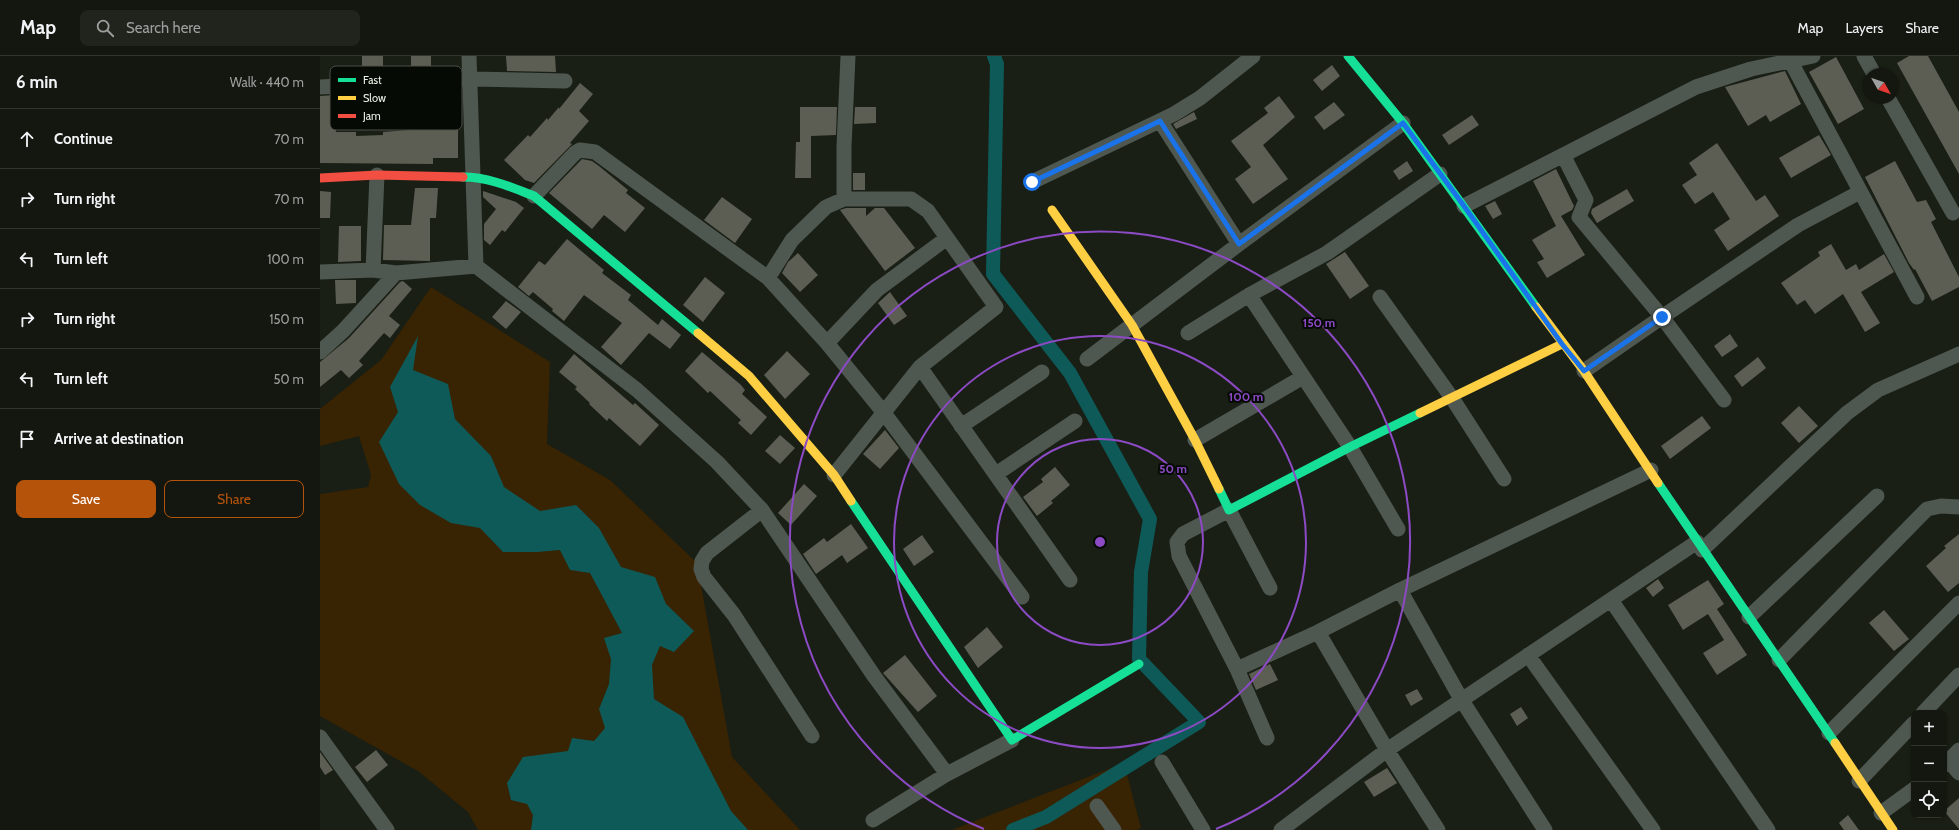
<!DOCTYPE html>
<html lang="en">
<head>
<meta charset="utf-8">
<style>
	body { margin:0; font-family:Cabin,sans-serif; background:#20241d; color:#f1f3f6 }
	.controls { position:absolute; right:12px; bottom:12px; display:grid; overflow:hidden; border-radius:8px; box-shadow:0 1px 3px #0004 }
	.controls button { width:36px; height:36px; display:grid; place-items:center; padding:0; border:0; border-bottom:1px solid #32362f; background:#13170f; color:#f1f3f6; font:20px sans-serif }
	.compass { position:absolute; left:1543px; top:12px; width:36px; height:36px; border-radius:50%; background:#13170f; box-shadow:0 1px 3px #0004; rotate:130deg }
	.stop { position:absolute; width:12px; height:12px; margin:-9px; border:3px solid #1a73e8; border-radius:50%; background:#fff }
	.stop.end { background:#1a73e8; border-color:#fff; box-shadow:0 1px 4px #0008 }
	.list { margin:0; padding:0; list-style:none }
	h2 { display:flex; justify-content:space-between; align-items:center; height:52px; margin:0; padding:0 16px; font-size:17px }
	h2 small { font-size:13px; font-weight:400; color:#9d9f9e }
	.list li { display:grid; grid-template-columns:26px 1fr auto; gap:12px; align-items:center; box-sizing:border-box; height:60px; padding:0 16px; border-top:1px solid #32362f }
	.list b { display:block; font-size:15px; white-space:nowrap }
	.list em { font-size:13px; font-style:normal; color:#9d9f9e }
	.actions { display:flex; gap:8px; padding:12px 16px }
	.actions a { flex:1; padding:9px 0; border:1px solid #b45309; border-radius:8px; text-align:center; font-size:14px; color:#b45309 }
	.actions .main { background:#b45309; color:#fff }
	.icon { flex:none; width:22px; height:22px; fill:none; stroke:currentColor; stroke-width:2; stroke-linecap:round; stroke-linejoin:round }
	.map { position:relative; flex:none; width:1639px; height:774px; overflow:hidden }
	header { display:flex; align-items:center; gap:24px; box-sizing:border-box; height:56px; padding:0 20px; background:#13170f; border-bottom:1px solid #32362f }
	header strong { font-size:19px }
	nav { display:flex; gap:22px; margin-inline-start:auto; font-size:14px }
	.search { width:280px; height:36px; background:#20241d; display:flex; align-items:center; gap:10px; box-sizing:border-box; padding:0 14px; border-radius:8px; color:#9d9f9e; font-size:15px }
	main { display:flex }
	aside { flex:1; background:#13170f }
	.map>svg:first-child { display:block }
</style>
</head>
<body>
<header>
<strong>Map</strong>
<div class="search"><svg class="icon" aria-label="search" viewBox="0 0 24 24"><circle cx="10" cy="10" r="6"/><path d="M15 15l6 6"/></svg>Search here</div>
<nav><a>Map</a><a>Layers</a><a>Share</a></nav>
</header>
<main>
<aside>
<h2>6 min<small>Walk · 440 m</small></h2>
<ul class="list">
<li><svg class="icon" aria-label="ahead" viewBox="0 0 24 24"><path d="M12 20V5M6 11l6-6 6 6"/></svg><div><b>Continue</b></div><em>70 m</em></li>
<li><svg class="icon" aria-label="right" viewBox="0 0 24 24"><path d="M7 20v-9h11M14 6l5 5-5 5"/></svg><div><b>Turn right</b></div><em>70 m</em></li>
<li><svg class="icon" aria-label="left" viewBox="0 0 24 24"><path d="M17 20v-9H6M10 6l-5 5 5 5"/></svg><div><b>Turn left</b></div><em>100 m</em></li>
<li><svg class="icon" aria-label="right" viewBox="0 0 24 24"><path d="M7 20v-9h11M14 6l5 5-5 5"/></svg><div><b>Turn right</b></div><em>150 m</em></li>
<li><svg class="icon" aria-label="left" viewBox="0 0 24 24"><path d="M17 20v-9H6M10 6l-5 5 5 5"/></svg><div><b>Turn left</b></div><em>50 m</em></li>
<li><svg class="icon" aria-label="arrive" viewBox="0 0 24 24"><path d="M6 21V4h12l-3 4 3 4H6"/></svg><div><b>Arrive at destination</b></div></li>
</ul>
<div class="actions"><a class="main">Save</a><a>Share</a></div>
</aside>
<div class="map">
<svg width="1639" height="774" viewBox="0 0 1639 774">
	<rect width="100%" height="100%" fill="#191f14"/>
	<!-- green -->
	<path fill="#382303" d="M111,231l119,75 -3,82 63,36 87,83 35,194 68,73h-322l-10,-18 -50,-41 -98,-55v-222l48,-7 3,-12 -12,-39 -39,10v-37l61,-49z
		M804,707l17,65 -4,2h-185z"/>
	<!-- water -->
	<path fill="#0e5a58" d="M98,280l-5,34 35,14 7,35 36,37 13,31 36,24 36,-6 23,23 22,39 34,10 11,27 28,27 -20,21 -14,-6 -8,19 2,34 29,18 48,94 17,19h-217l2,-15 -6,-11 -16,-4 -4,-17 16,-26 45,-6 4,-13 22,3 11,-13 -6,-19 10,-25 2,-25 -7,-21 18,-5 -32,-60 -20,-3 -10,-20 -23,2h-34l-23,-24 -29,-5 -31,-18 -21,-21 -20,-42 19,-30 -8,-25z"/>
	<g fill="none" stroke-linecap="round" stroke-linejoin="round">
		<!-- canal -->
		<path stroke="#0e5a58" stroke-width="14" d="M674,0l3,8 -4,210 77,99 80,146 -9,53 -2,87 60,63 -153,95 -33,13"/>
	</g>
	<!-- building -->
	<path fill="#5c5e53" d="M42,0h21v15l-21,1z
		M91,0h20v14h-20z
		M186,0h49l1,16 -49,-1z
		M1589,0h19l31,56v62l-62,-111z
		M1516,1l28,52 -26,15 -29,-52z
		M1012,9l8,11 -18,15 -9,-11z
		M1465,15l16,33 -31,18 -4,-7 -18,11 -23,-39z
		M260,27l13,11 -14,17 10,10 -19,22 2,1 -38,39 -9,-3 -21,-20 24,-25 2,2 17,-19 1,2 11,-13v2z
		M113,34h27v36h-2v32h-25v6l-113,-1v-67l15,-1 1,37h20v4l27,-1v-3l51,-4z
		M959,40l16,21 -32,28 25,34 -35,25 -18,-25 16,-12 -20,-26 37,-28 -4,-5z
		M1014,46l11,13 -21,15 -10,-13z
		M480,51h37l-1,28 -25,1v42h-16l1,-36h4z
		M535,51h21v16l-22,1z
		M874,56l3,7 -21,10 -3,-5z
		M1152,59l7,10 -30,20 -7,-10z
		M1499,79l12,20 -40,23 -12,-20z
		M1397,87l39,58 9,-6 14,21 -51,35 -14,-21 16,-11 -17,-27 -18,12 -13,-19 15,-10 -8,-12z
		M262,103l10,2 7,5 29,24 -2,3 19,15 -20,24 -21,-17 -12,14 -43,-36z
		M1087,105l6,10 -14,9 -6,-9z
		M1575,105l22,41 9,-2 10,19 -5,3 28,55v10l-27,14 -17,-32 -1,1 -5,-7 -44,-86z
		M1236,113l18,37 -2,4 -11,6 24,39 -38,23 -10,-16 7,-3 -12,-19 24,-14 -23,-45z
		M533,117h12v17h-12z
		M95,132h23l-2,30h-6v43l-47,-1 1,-35h27z
		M1307,133l7,12 -37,22 -6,-10 1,-4z
		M0,135l11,1 -1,26h-10z
		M163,135l33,11 8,6 -19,24 -3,-2 -12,15 -6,-5v-16l12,-15 -13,-12z
		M402,141l30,22 -17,24 -31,-23z
		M1175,145l7,13 -9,5 -8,-13z
		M526,152h20v8l9,-8h9l31,40 -30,23 -45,-61z
		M19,170h22v35l-23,1z
		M247,183l37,31 -2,3 29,22 -3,5 30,25 4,-6 19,16 -11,14 -21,-16 -28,32 -20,-18 21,-24 -38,-28 -20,26 -12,-10 1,-2 -20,-17 -4,4 -11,-9 21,-26 6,4z
		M1511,188l15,26 10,-6 3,6 25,-16 10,18 -33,20 19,31 -15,9 -22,-38 -28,20 -10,-14 -8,5 -16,-22 39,-27 -2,-4z
		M1025,196l24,34 -19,13 -24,-35z
		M478,197l20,22 -18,17 -18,-19 6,-11z
		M385,221l20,16 -22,29 -20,-17z
		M15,224h21v23l-20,1z
		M83,225l9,8 -23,27 11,9 -10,13 -6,-5 -25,28 4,4 -14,13 -8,-8 -21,17v-25l29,-24 51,-56z
		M570,236l17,24 -13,9 -16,-22z
		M186,245l15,11 -15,17 -14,-12z
		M1410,278l8,12 -16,11 -8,-11z
		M467,295l23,23 -25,25 -21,-24z
		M382,296l39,33 4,5 -3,4 25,23 -16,18 -13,-12 3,-3 -31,-29 -2,2 -23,-22z
		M254,298l59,51 2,-2 24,22 -19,21 -31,-28 -2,3 -18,-17 1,-1 -15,-14 2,-2 -18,-15z
		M1438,301l8,11 -24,19 -8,-11z
		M1479,350l19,20 -19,17 -18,-20z
		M1382,360l9,12 -41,31 -9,-13z
		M565,374l14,18 -19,21 -17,-15z
		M460,379l15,13 -15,16 -15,-13z
		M735,411l15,18 -19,16 2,2 -16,13 -14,-19 20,-15 -2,-3z
		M484,428l13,12 -26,29 -13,-12z
		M531,468l17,24 -21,15 -5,-8 -26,19 -13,-20 21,-16 3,4z
		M1639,478v49l-11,9 -22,-26 20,-18 -2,-2z
		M602,479l12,17 -20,14 -11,-17z
		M1338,523l6,9 -11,9 -7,-9z
		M1388,524l16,24 -7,5 30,46 -30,20 -14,-22 21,-13 -16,-26 -25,16 -15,-25z
		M1564,554l25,29 -15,12 -25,-28z
		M667,571l16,20 -25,21 -14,-21z
		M585,599l32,41 -19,16 -35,-39z
		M950,608l8,16 -22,10 -7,-16z
		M1097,633l6,10 -12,7 -6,-11z
		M1201,651l7,11 -11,8 -7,-12z
		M56,694l12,15 -21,17 -12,-15z
		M0,696l13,18 -8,5 -5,-8z
		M1067,712l10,15 -23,14 -10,-15z
		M1639,742v31l-15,-18z
		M1528,759l11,15h-15l-5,-7z"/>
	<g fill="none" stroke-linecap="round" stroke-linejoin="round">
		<!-- street -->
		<path stroke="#4f5751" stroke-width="15" d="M149,0l7,210 161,124 80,72 45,48 112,166 73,98 -74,46
			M1544,0l10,18
			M1471,6l126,235
			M0,31l150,-8 95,2
			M1568,42l65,115
			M840,65l79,123 164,-121
			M1243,99l23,45 -7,17 83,100 136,-92 62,-33
			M712,126l142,-68 26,-16 53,-42
			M214,140l41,-43 5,-3 15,2 173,126 59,65 57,70 138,184
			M524,143v-52l4,-91
			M1144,150l232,-119 55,-18 62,-13
			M53,214l4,-95
			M0,216l53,-2 23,3 80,-7
			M448,222l24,-38 34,-33 18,-8h67l17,12 68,96 -76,60
			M929,239l101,152 48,82
			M1060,241l72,101 52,81
			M868,277l61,-38 78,-42 113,-79
			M507,287l50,-53 70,-52
			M0,296l23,-21 53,-58
			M767,303l152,-115
			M1264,315l78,-54 62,83
			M641,370l81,-54
			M875,384l108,-63
			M676,418l79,-53
			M514,419l86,-108 150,213
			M442,454l-55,43 -5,8 -1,8 3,8 30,38 78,121
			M1382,494l145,-137 31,-23 81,-36
			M1080,534l61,109 84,131
			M1291,544l157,230
			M1429,561l128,-121
			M998,576l69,118 51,80
			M1208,599l125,175
			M1459,604l148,-151 14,-3 18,1
			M917,613l-58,-113 -2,-14 6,-8 46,-24 41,78
			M1603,657l36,-38
			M1509,677l130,-130
			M0,681l67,93
			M947,682l-30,-69 81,-37 82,-42 251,-120
			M1629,705l10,12
			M842,706l41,68
			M1624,709l15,-15
			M627,718l65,-34
			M1539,725l55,-58
			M777,750l17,24
			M1561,757l33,-24
			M961,774l106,-80 310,-208"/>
		<!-- fast -->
		<path stroke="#16e098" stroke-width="9" d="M1028,0l55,67 133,184
			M143,121c25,0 48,10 71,19l164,137
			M1338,427l177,260
			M899,433l10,21 121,-63 70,-34
			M531,445l161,239 127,-76"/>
		<!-- slow -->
		<path stroke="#ffcf43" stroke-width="9" d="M732,154l80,115 63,115 24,49
			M1216,251l48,64 74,112
			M378,277l51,43 85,99 17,26
			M1100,357l142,-69
			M1515,687l58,87"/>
		<!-- jam -->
		<path stroke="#f24e42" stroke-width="9" d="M0,122l57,-3 86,2"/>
	</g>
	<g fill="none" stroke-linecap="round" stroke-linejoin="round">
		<!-- route -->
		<path stroke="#1a73e8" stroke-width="5" d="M712,126l128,-61 79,123 164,-121 61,83 98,138 22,27 78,-54"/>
	</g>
	<!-- distance rings -->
	<g fill="none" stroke="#8c4ac5" stroke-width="2">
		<circle cx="780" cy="486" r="103"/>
		<circle cx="780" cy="486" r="206"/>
		<path d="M664 773A310 310 0 1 1 896 773"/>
	</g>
	<!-- legend -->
	<rect x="10" y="10" width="132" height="64" rx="6" fill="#060a04" stroke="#4b5048" stroke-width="1"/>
	<rect x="18" y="22" width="18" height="4" fill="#16e098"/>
	<rect x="18" y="40" width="18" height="4" fill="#ffcf43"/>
	<rect x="18" y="58" width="18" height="4" fill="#f24e42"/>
	<g font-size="11" fill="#ecf3e7">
		<text x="43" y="28">Fast</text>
		<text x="43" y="46">Slow</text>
		<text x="43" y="64">Jam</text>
	</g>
	<circle cx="780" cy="486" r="6" fill="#8c4ac5" stroke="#060a04" stroke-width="2"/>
	<g font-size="12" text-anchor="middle" font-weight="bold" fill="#8c4ac5" stroke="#060a04" stroke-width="4" stroke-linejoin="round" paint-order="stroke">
		<text x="999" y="271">150 m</text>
		<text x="926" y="345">100 m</text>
		<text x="853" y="417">50 m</text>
	</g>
</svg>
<div class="controls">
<button>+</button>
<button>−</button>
<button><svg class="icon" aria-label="locate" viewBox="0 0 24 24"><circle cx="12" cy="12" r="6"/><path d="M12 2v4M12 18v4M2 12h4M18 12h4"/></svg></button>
</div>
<svg class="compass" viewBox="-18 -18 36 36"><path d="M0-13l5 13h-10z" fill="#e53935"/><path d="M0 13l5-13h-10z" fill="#9d9f9e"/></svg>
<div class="stop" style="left:712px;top:126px"></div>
<div class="stop end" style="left:1342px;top:261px"></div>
</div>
</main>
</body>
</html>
